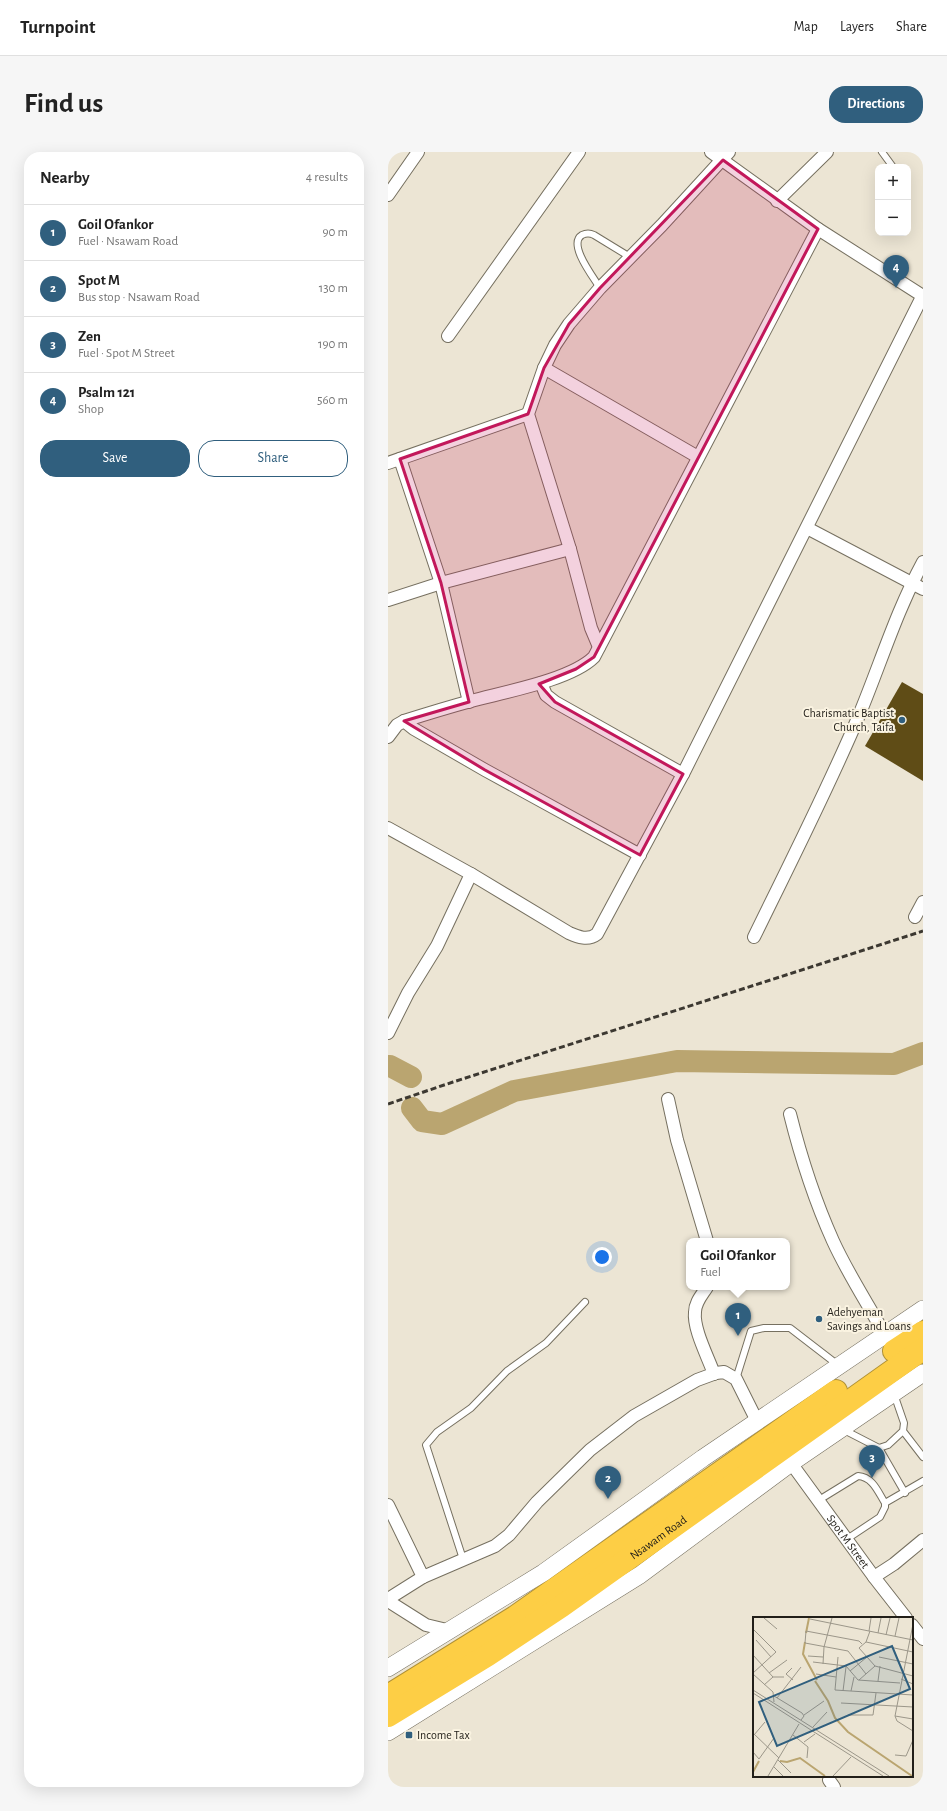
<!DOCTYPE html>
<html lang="en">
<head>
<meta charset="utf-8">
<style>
	body { margin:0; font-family:"Alegreya Sans",sans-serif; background:#f6f6f6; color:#222 }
	.controls { position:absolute; right:12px; top:12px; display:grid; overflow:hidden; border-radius:8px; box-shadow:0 4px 16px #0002 }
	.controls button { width:36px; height:36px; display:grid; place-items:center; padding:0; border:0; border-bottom:1px solid #e0e0e0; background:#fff; color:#222; font:20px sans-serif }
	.you { position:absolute; left:214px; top:1105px; width:14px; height:14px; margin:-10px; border:3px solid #fff; border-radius:50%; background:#1a73e8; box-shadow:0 0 0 6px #1a73e833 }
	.badge { display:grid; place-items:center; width:26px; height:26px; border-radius:50%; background:#305f7e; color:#fff; font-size:13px; font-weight:700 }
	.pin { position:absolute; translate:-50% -33px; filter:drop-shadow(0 1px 2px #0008) }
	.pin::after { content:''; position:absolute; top:21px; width:14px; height:12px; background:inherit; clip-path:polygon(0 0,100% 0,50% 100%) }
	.popup { position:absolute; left:298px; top:1086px; width:104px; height:52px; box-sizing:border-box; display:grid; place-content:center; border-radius:8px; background:#fff; filter:drop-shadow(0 1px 3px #0005); font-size:13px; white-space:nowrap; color:#767676 }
	.popup b { font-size:15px; color:#222 }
	.popup::after { content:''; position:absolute; left:50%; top:100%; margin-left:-8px; border:8px solid transparent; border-top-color:#fff }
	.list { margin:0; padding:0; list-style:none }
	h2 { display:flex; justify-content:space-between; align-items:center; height:52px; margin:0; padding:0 16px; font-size:17px }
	h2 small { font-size:13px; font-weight:400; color:#767676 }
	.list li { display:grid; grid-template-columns:26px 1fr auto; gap:12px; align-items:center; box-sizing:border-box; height:56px; padding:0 16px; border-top:1px solid #e0e0e0 }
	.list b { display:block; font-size:15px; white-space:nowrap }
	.list p { margin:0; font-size:13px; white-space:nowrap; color:#767676 }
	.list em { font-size:13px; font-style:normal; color:#767676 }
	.actions { display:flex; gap:8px; padding:12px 16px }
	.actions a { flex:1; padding:9px 0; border:1px solid #305f7e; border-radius:16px; text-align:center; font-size:14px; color:#305f7e }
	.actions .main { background:#305f7e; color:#fff }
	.map { position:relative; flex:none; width:535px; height:1635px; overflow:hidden; border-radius:16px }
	header { display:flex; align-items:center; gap:24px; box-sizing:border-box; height:56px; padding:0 20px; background:#fff; border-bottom:1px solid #e0e0e0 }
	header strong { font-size:19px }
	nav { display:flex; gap:22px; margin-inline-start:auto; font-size:14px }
	.intro { display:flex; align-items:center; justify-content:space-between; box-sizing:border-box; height:96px; padding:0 24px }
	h1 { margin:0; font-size:28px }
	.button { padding:10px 18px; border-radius:16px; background:#305f7e; color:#fff; font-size:14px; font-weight:700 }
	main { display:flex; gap:24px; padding:0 24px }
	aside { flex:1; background:#fff; border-radius:16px; box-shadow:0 4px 16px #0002 }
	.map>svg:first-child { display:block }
</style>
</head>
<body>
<header>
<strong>Turnpoint</strong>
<nav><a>Map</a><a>Layers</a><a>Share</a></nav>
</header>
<div class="intro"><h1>Find us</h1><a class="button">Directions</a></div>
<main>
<aside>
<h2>Nearby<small>4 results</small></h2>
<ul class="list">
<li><span class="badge">1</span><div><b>Goil Ofankor</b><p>Fuel · Nsawam Road</p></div><em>90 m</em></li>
<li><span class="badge">2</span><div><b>Spot M</b><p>Bus stop · Nsawam Road</p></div><em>130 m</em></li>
<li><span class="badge">3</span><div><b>Zen</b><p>Fuel · Spot M Street</p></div><em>190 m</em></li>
<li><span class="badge">4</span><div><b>Psalm 121</b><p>Shop</p></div><em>560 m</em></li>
</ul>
<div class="actions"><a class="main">Save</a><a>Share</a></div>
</aside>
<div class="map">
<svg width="535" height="1635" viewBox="0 0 535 1635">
	<rect width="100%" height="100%" fill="#ece5d4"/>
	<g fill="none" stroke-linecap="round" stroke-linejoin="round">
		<!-- river -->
		<path stroke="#baa570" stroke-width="22" d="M0,914h2l21,11
			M24,956l10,13 20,3 72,-33 163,-30 217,3 29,-11"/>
	</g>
	<!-- building -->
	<path fill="#5f4c16" d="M514,530l21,12v87l-58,-35z"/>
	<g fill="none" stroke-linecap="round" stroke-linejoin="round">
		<defs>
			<path id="lane" d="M494,0l11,15
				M212,136c-6,-10 -33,-44 -18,-53 4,-2 8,-2 12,0l36,22
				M348,1227l15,-48 13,-3h26l48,37
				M456,1278l35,18 9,-3 15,-14 1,-8 -10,-29
				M515,1279l20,26
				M491,1296l26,45
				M431,1348l39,-24c15,1 20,16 27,27v4l-5,10 -33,22
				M497,1351l38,-22
				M75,1407l-37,-114 11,-13 34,-24 36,-37 39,-28 39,-41"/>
			<g id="street">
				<path d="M323,0l107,77 105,67"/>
				<path d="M0,43l30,-43"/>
				<path d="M389,49l50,-49"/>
				<path d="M60,184l131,-184"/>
				<path d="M156,216l154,89"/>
				<path d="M12,307l41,124 28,119"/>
				<path d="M0,311l140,-49"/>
				<path d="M419,376l116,61"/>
				<path d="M0,448l53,-17 129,-34"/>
				<path d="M211,495l-8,-19 -21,-79 -42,-135 16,-46 11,-23 14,-21 31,-36 62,-63 67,-73"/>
				<path d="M153,531l5,12 9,7 128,72"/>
				<path d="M16,569l10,8 71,41 155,85"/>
				<path d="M0,585l9,-12 7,-4c22,-7 45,-14 67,-20 33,-9 100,-21 123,-44l224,-428"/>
				<path d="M0,676l83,46 98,59c9,4 19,8 28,1l86,-160 240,-479"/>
				<path d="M527,765l8,-15"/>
				<path d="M366,785c36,-74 74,-148 106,-224 21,-51 37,-103 63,-151"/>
				<path d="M0,881l20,-40 29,-47 34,-72"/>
				<path d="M280,947l9,41 30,101"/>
				<path d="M402,962c11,44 25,87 43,127 15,33 35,63 52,94"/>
				<path d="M319,1135c-5,8 -12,15 -12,25 -2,17 13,45 19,62"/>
				<path id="s1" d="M403,1311l83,114 32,41"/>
				<path d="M0,1353l35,72"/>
				<path d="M486,1425l20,-13 29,-24"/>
				<path d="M0,1447l35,-22 72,-31 14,-11 28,-33 53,-52 44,-34 63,-36 19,-7 8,-1 12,7 21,42"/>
				<path d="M0,1449l38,24 25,6"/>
				<path d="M524,1473l11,14"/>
				<path d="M441,1628l5,7"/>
			</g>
			<path id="secondary" d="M0,1516l155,-95 160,-115 220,-149
				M0,1580l252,-157 151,-112 132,-90"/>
			<g id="highway">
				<path d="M506,1199l29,-19"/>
				<path d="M0,1544l127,-79 321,-226"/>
				<path id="s2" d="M0,1564l100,-61 74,-49 361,-257"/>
			</g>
		</defs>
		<!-- lane casing -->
		<use href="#lane" stroke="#767060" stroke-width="8"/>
		<!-- street casing -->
		<use href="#street" stroke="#767060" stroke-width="14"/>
		<!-- secondary casing -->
		<use href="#secondary" stroke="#767060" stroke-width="18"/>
		<!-- highway casing -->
		<use href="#highway" stroke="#b09136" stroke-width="24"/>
		<!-- lane -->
		<use href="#lane" stroke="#fff" stroke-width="6"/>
		<!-- street -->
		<use href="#street" stroke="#fff" stroke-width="12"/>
		<!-- secondary -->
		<use href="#secondary" stroke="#fff" stroke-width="17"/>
		<!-- highway -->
		<use href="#highway" stroke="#fdce45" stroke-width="22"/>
		<!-- rail -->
		<path stroke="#3c3831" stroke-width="3" stroke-dasharray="6 3" stroke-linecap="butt" d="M0,952l65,-22 470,-151"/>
	</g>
	<!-- marked area -->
	<path fill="#c2185b" fill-opacity="0.2" stroke="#c2185b" stroke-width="3" stroke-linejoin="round" d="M335,8l95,69 -224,428 -18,12 -37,15 16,18 128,72 -43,81 -155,-85 -81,-49 65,-19 -28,-119 -41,-124 128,-45 16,-46 25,-44 31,-36z"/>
	<!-- markers -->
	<g fill="#305f7e" stroke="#faf3e1" stroke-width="1.5">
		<circle cx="514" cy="568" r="4"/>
		<circle cx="431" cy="1167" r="4"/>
		<rect x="17" y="1579" width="8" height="8" rx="2"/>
	</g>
	<g text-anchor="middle" stroke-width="4" stroke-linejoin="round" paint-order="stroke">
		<!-- poi labels -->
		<g font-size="12" fill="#221f19" stroke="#faf3e1" text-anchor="start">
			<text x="506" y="565" text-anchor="end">Charismatic Baptist<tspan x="506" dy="14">Church, Taifa</tspan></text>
			<text x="439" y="1164">Adehyeman<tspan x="439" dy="14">Savings and Loans</tspan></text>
			<text x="29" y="1587">Income Tax</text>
		</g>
		<!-- street labels -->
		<g font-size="12" fill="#221f19" stroke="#faf3e1">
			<text dy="4" stroke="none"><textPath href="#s2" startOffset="324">Nsawam Road</textPath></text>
			<text dy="4" stroke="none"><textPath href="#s1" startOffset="97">Spot M Street</textPath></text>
		</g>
	</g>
	<!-- overview -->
	<g transform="translate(365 1465)">
		<rect width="160" height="160" fill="#ece5d4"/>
		<path fill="none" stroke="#baa570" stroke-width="2" d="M53,16l3,-15M52,25l-2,12 14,26M62,64l13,20 7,17 13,14 64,44M27,144l7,1 13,-4 25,18M0,155l6,-11"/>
		<path fill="none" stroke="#9b9689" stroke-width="1" d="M11,1l13,11M57,2l103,21M160,7l-18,92 2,5 16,10M116,14l2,-13M117,14l-4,11 -7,6 16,18M125,16l3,-15M133,18l4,-17M142,19l4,-18M3,23l15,17M113,25l47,10M109,27l-3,-3 -53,-10 -1,12 43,8 18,23M0,38l20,22M55,39l15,1M85,40l-3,33 78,5M126,40l34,7M60,45l33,4 12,14 42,3M70,47l1,-17 8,-29M39,51l-6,6 7,6M97,54l17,-14M0,56l23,-21 -22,-22M16,56l18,-13M0,57l20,18 1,10M63,57l20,3M148,62l12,5M106,63l16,-14 38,10M125,64l2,-15M11,68l9,-8h11M0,73l136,86M90,74l3,-24M98,74l3,-14M0,76l130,83M21,79l28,17 2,3 -3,4M24,81l24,-31M88,86l72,4M51,98l20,-14M95,98h25l3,-22M142,99l18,3M60,110l14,-15M0,116l26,25M1,118l11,-13M40,118l15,12 -1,11M51,125l11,-8M0,135l6,7 15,-21M142,138l11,1 7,-16M25,143l13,13M21,150l9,9M15,159l31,-52M80,159l18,-19"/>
		<path fill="#305f7e" fill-opacity="0.15" stroke="#305f7e" stroke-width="2" d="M139,29l18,43 -133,57 -18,-44z"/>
		<rect width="160" height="160" fill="none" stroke="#221f19" stroke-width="2"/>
	</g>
</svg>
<div class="controls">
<button>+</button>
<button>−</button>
</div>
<div class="you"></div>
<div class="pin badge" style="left:350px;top:1184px">1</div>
<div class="popup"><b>Goil Ofankor</b>Fuel</div>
<div class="pin badge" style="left:220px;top:1347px">2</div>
<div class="pin badge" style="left:484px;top:1326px">3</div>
<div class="pin badge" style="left:508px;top:136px">4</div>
</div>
</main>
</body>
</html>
